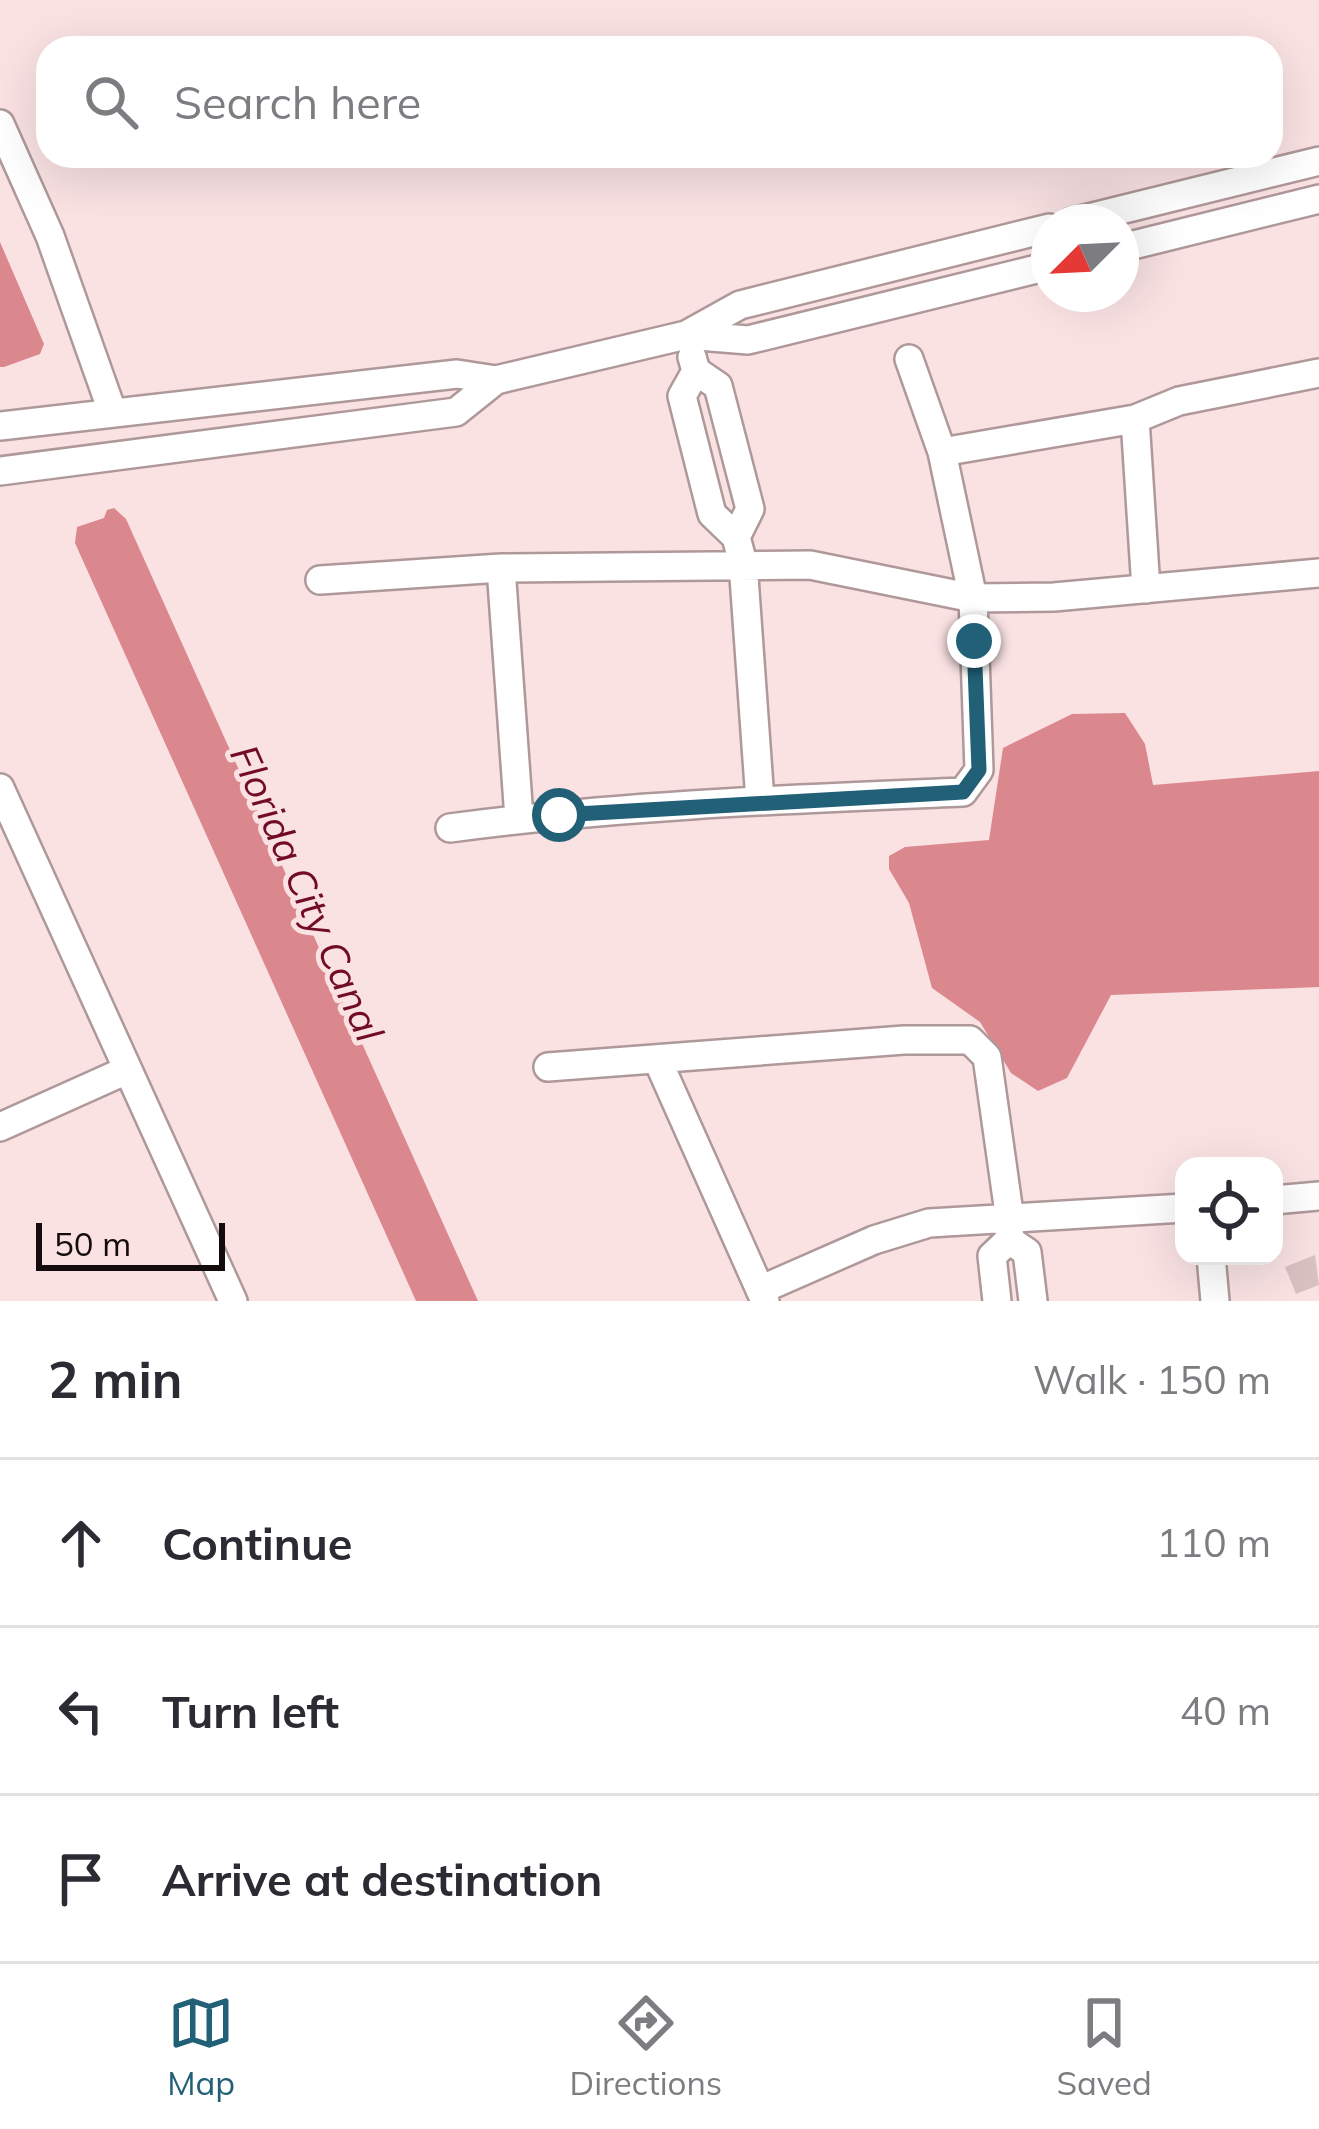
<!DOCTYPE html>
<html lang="en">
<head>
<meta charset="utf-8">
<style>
	body { margin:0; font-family:Mulish,sans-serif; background:#f2f2f3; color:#2b2b33 }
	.controls { position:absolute; right:36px; bottom:36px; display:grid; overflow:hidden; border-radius:24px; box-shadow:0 12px 48px #0002 }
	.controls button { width:108px; height:108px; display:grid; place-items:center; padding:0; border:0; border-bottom:3px solid #e1e1e2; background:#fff; color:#2b2b33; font:60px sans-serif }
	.compass { position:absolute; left:1031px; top:204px; width:108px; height:108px; border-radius:50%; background:#fff; box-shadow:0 12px 48px #0002; rotate:246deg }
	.scale { position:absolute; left:36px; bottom:30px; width:189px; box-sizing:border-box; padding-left:12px; border:6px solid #140c0c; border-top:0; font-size:33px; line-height:42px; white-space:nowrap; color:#140c0c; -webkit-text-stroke:9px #fae2e3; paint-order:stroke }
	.stop { position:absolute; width:36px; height:36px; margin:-27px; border:9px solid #216076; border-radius:50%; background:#fff }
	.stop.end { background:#216076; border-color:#fff; box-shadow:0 3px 12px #0008 }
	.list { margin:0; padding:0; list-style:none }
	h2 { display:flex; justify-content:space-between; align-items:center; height:156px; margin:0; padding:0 48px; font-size:51px }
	h2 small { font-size:39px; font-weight:400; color:#7c7c81 }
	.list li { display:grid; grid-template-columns:78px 1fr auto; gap:36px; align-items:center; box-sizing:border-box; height:168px; padding:0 48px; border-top:3px solid #e1e1e2 }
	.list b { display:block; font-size:45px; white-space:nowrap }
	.list em { font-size:39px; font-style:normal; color:#7c7c81 }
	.icon { flex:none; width:66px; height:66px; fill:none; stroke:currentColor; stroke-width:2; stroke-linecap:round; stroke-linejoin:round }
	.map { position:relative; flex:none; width:1319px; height:1301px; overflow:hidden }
	.search { position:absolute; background:#fff; box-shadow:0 12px 48px #0002; left:36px; right:36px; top:36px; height:132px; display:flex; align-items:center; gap:30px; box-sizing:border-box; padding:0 42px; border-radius:36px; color:#7c7c81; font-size:45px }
	.sheet { height:660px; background:#fff }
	nav { display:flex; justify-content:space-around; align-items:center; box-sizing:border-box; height:168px; border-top:3px solid #e1e1e2; background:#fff; font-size:33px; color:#7c7c81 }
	nav a { display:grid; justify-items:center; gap:6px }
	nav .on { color:#216076 }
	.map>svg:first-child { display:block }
</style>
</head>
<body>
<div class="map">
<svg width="1319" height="1301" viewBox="0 0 1319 1301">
	<rect width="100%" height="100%" fill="#fae2e3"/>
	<!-- water -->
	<path fill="#db878e" d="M0,242l44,102 -4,10 -36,13h-4z
		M114,508l12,11 352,782h-62l-341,-758 2,-16 27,-9 3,-8z
		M1125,713l20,31 8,41 166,-14v216l-208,8 -44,83 -29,13 -27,-18 -31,-51 -48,-34 -23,-85 -20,-34v-13l16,-9 84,-7 14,-92 69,-34z"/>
	<!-- building -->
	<path fill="#d9c1c2" d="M1315,1255l4,30 -23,9 -11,-27z"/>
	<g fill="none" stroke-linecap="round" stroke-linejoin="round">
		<defs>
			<path id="minor" d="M0,124l50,112 62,175
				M1072,222l247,-61
				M1121,248l198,-49
				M686,335l62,5 301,-74
				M692,357l4,14 22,15 32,123 -14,28
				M909,359l33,93
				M696,371l-14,25 30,118 24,23 7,26 17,238
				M0,426l457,-52 39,6 190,-45 54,-30 309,-77
				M0,471l456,-59 40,-32
				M501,568l18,250
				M320,580l181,-12 309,-3 163,33 81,-1 265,-24
				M1146,589l-11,-170 44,-18 140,-28
				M0,788l233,513
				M450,828c170,-23 342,-29 513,-36l16,-22 -6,-172 -31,-146 193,-33
				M658,1061l107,240
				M548,1067l356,-27h66l17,17 23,163 -1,20
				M0,1127l127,-57
				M1274,1200l45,-4
				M1211,1256l4,45
				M760,1290l114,-50 55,-17 255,-15
				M997,1301l-5,-45 17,-16 18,12 6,49"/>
		</defs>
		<!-- minor casing -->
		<use href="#minor" stroke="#af9899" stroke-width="32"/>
		<!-- minor -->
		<use href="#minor" stroke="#fff" stroke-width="27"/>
	</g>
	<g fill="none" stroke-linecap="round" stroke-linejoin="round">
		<!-- route -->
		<path stroke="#216076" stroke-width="15" d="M559,815l404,-23 16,-22 -5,-129"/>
	</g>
	<g text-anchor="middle" stroke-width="10" stroke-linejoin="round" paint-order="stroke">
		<!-- water labels -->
		<g font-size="39" font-style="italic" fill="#720c26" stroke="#fae2e3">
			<text transform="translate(307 893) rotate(66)" y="14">Florida City Canal</text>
		</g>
	</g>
</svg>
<div class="controls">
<button><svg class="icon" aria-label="locate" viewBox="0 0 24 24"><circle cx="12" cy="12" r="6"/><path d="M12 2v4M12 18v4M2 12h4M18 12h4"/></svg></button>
</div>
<svg class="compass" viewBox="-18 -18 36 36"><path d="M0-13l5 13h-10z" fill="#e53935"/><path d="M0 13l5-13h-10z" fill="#7c7c81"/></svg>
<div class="scale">50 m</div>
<div class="stop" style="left:559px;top:815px"></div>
<div class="stop end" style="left:974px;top:641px"></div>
<div class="search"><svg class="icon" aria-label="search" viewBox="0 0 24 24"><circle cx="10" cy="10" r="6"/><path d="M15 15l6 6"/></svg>Search here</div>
</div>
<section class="sheet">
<h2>2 min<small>Walk · 150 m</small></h2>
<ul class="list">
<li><svg class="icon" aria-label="ahead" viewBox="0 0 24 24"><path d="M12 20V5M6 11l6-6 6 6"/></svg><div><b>Continue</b></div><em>110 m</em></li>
<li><svg class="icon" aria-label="left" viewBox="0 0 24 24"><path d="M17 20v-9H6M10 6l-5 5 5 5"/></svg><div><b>Turn left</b></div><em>40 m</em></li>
<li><svg class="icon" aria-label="arrive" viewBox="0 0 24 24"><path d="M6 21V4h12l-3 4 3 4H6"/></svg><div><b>Arrive at destination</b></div></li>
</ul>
</section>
<nav>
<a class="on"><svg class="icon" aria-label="map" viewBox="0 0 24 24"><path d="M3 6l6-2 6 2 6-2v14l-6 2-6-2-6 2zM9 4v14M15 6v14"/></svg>Map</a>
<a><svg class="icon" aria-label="directions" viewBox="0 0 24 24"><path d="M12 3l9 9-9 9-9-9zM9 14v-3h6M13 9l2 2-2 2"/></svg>Directions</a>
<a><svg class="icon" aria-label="saved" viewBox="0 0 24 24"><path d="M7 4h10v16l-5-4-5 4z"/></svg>Saved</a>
</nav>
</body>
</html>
